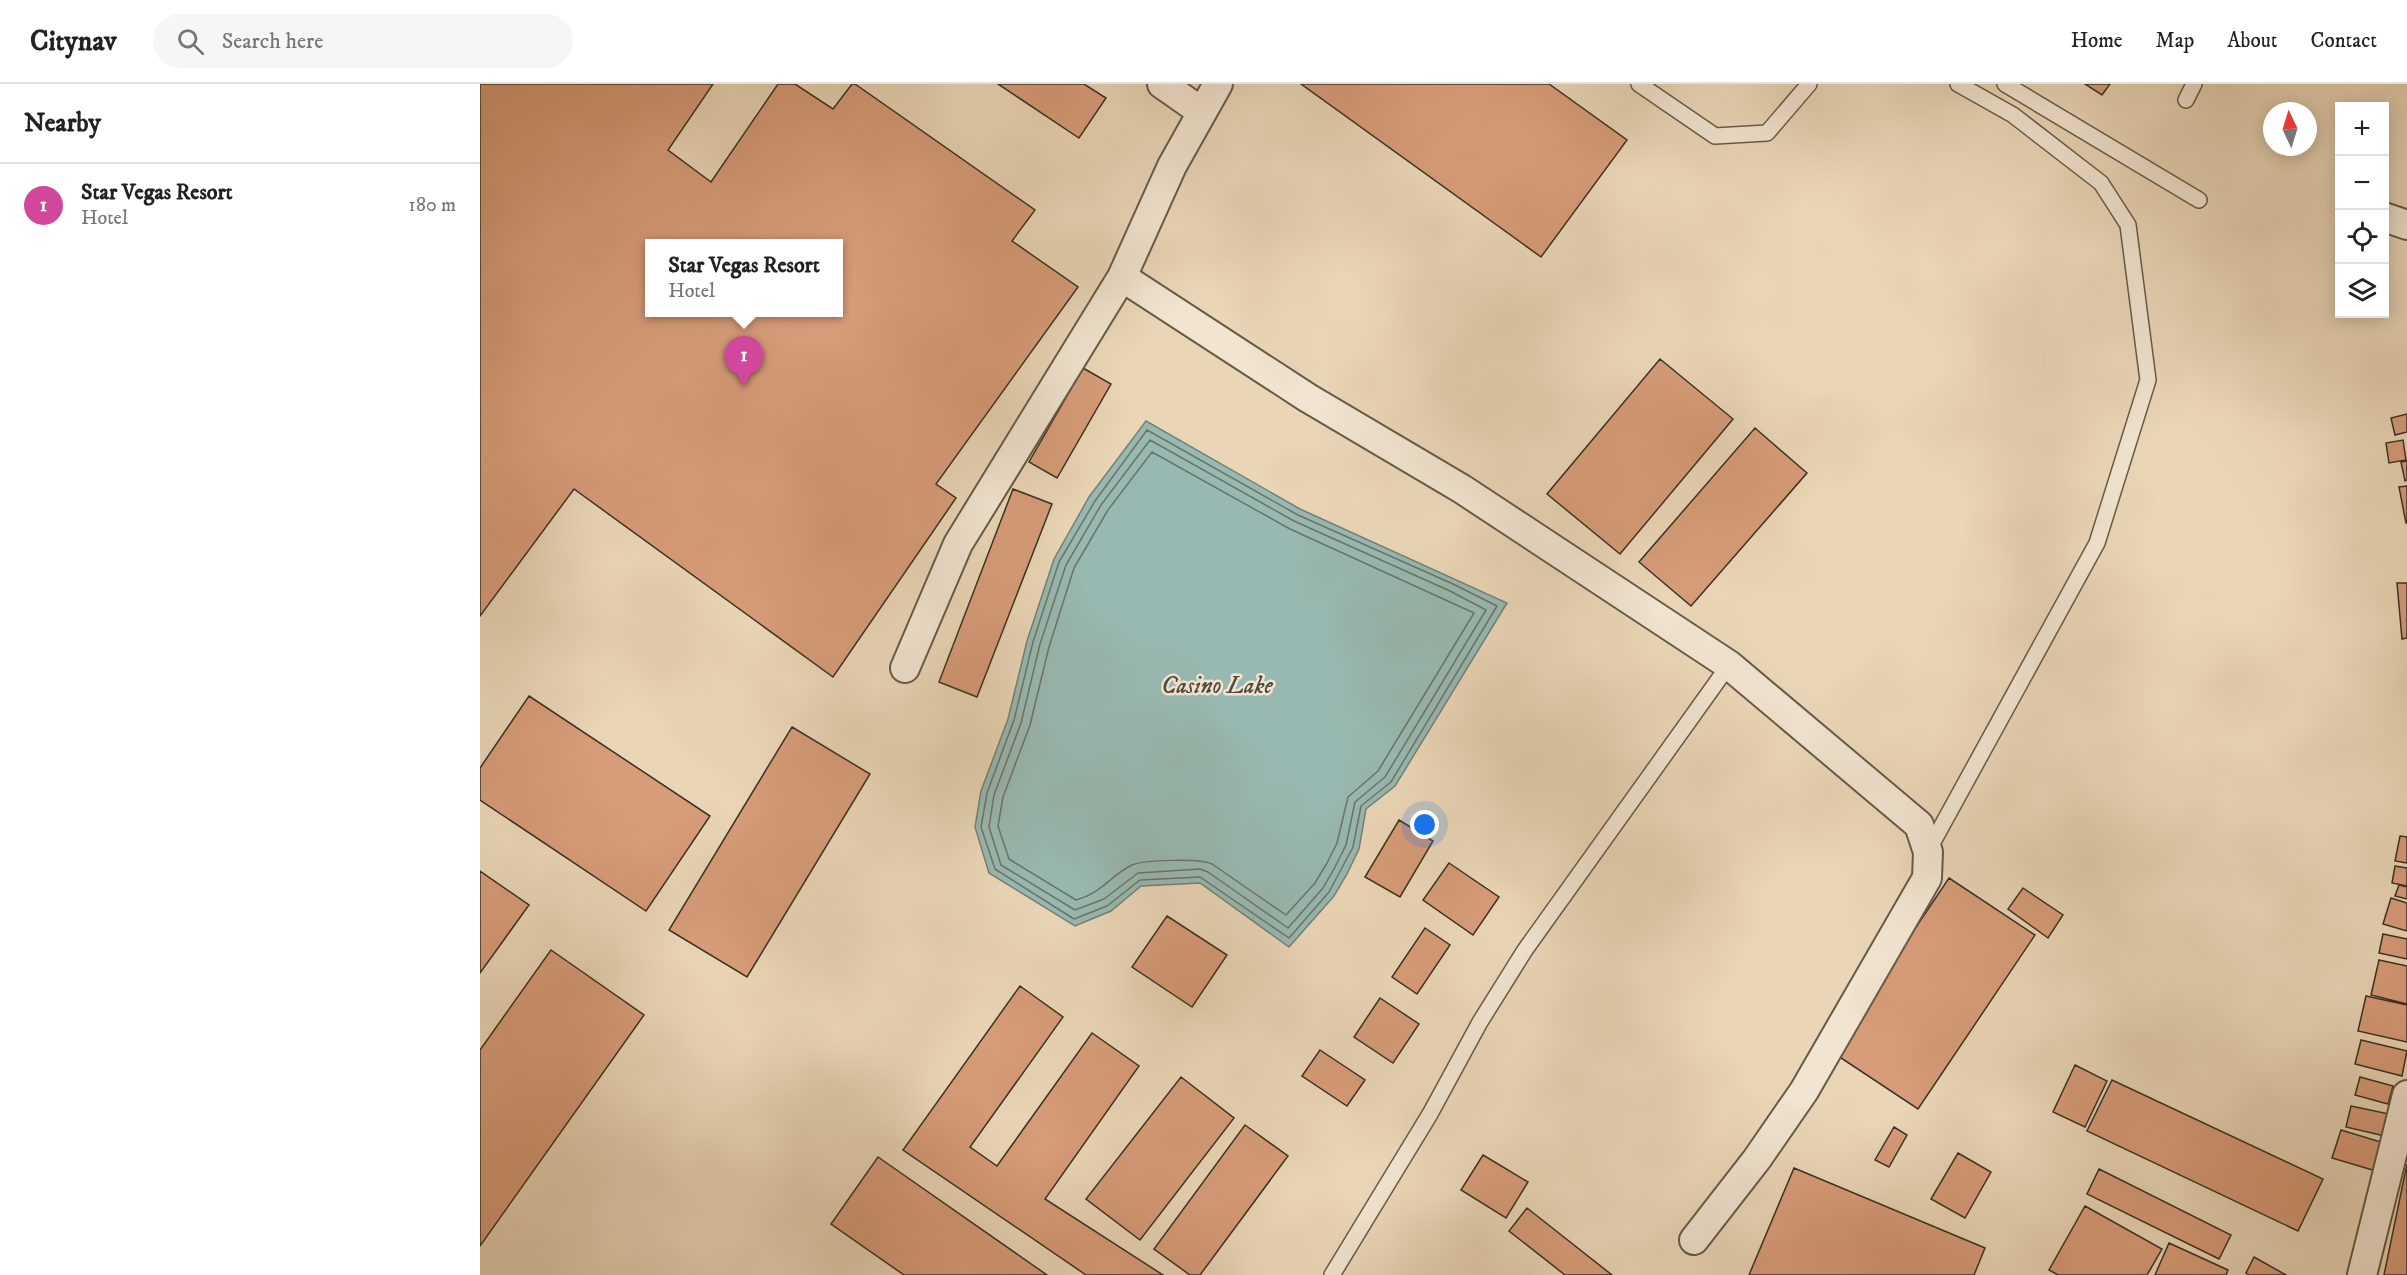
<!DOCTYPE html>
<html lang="en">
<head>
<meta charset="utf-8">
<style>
	body { margin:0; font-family:"IM FELL DW Pica",serif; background:#f6f6f6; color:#222 }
	.controls { position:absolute; right:18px; top:18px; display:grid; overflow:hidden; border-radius:0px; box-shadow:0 3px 15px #0003 }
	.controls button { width:54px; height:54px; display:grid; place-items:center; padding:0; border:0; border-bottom:2px solid #e0e0e0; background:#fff; color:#222; font:30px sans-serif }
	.compass { position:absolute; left:1783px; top:18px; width:54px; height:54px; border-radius:50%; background:#fff; box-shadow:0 3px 15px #0003; rotate:356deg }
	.you { position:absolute; left:945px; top:741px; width:21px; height:21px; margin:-15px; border:4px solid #fff; border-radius:50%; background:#1a73e8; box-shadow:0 0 0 9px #1a73e833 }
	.badge { display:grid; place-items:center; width:39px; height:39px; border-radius:50%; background:#d93025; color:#fff; font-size:20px; font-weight:700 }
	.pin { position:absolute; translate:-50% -50px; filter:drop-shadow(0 2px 3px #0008) }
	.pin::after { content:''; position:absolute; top:32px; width:21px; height:18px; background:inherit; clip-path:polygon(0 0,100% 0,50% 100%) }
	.popup { position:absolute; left:165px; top:155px; width:198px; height:78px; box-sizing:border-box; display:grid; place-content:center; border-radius:0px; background:#fff; filter:drop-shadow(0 2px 4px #0005); font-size:20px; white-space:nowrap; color:#767676 }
	.popup b { font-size:22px; color:#222 }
	.popup::after { content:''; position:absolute; left:50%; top:100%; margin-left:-12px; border:12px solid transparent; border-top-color:#fff }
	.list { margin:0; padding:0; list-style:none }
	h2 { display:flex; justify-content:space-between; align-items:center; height:78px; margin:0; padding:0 24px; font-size:26px }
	h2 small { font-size:20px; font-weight:400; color:#767676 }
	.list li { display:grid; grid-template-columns:39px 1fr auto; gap:18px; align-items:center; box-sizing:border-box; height:84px; padding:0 24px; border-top:2px solid #e0e0e0 }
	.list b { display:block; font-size:22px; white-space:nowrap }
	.list p { margin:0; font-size:20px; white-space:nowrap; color:#767676 }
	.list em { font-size:20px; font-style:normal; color:#767676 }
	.icon { flex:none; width:33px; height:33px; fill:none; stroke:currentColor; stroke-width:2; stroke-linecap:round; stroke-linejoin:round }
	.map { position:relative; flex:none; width:1927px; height:1191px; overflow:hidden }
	header { display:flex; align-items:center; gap:36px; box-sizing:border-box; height:84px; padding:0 30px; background:#fff; border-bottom:2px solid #e0e0e0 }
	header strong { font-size:28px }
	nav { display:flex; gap:33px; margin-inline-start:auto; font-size:21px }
	.search { width:420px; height:54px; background:#f6f6f6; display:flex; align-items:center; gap:15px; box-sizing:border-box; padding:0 21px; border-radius:33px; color:#767676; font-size:22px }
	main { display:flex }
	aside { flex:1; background:#fff }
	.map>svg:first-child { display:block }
</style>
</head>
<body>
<header>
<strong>Citynav</strong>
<div class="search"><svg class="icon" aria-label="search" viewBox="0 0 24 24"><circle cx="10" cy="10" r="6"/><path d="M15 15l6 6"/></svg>Search here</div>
<nav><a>Home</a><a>Map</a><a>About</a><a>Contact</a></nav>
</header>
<main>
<aside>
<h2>Nearby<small></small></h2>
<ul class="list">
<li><span class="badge" style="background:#d1479c">1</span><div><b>Star Vegas Resort</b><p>Hotel</p></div><em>180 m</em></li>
</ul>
</aside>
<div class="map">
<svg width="1927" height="1191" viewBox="0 0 1927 1191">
	<rect width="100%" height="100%" fill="#ead6b7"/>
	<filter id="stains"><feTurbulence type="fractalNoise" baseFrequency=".00333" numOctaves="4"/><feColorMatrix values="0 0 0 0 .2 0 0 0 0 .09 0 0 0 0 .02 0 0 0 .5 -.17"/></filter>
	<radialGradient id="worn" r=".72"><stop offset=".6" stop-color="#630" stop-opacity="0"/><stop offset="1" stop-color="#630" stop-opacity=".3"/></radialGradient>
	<!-- water -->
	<path fill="#98b9b1" stroke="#738278" stroke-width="1.5" d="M666,337l154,88 207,94 -112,183 -29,23 -7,40 -12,25 -13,22 -45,51 -89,-64 -59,3 -30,25 -36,15 -86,-53 -14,-46 6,-36 27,-72 19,-78 27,-82 35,-62z"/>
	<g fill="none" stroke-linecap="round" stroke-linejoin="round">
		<!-- shore -->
		<path stroke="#6a746a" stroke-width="1.5" d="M667,346l151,85 155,69 44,22 -106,176 -30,24 -8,41 -24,45 -40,46 -89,-61 -60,3 -33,26 -33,13 -79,-50 -14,-42 6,-34 27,-73 19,-78 26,-80 36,-61z
			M670,356l144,81 156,70 36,19 -101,167 -30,25 -9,43 -11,22 -12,21 -35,40 -80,-56 -8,-3 -62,4 -34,26 -29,11 -74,-45 -12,-38 5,-32 27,-72 19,-79 26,-79 35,-60z
			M672,368l138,77 184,84 -96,158 -30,26 -11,46 -10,20 -12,20 -29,32 -74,-51c-11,-6 -69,-4 -80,1 -21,10 -30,28 -56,35l-67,-41 -11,-33 5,-29 27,-72 19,-78 25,-79 34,-58z"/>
	</g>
	<!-- building -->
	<path fill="#d79c79" stroke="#3b3022" stroke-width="1.5" fill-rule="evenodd" d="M0,0h233l-45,66 43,32 67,-98h17l38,25 19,-25h3l180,126 -23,31 66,46 -142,197 20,14 -123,179 -259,-188 -94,127zM170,160h188v68h-188z
		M518,0h86l22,14 -27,40z
		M821,0h248l78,56 -86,117z
		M1605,0h25l-8,11z
		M1180,275l73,60 -113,135 -73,-60z
		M603,284l28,16 -54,94 -28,-16z
		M1927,330v18l-12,3 -4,-17z
		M1275,344l52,45 -116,133 -52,-44z
		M1923,356l3,20 -17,3 -3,-20z
		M1927,377v19l-2,1 -4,-19z
		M1927,402v37h-1l-7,-36z
		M533,405l39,15 -75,193 -38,-15z
		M1917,499h10v55l-5,1z
		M49,612l181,120 -64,95 -166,-111v-32z
		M312,643l78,47 -123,203 -78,-47z
		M919,736l34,21 -33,56 -35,-20z
		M1920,752l7,1v26l-12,-2z
		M969,779l50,34 -26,38 -50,-35z
		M1915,782l12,2v18l-15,-3z
		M0,787l49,34 -49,68z
		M1469,794l86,57 -117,174 -86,-57z
		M1919,801l8,2v12l-12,-3z
		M1543,804l40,27 -15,23 -40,-29z
		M1911,814l16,5v28l-24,-7z
		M687,832l60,39 -35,52 -60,-40z
		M945,844l25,17 -33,49 -25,-17z
		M1903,850l24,5v20l-28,-6z
		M71,866l93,65 -164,231v-196z
		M1899,876l28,6v38l-36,-9z
		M540,902l43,31 -93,130 27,19 95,-133 47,33 -94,133 118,76h-77l-183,-125z
		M1886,912l41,9v37l-49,-11z
		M900,914l39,26 -26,39 -39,-26z
		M1881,956l46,11 -5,25 -47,-12z
		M840,966l45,30 -18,26 -45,-30z
		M1595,981l32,16 -22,46 -32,-15z
		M701,993l53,41 -94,122 -54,-41z
		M1880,993l33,9 -5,18 -33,-9z
		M1632,996l211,99 -25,52 -211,-100z
		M1871,1022l43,9 -5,22 -43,-10z
		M765,1041l43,31 -88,119h-10l-36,-26z
		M1414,1043l13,8 -18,32 -14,-7z
		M1861,1046l43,13 -8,28 -44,-13z
		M1478,1069l33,19 -26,46 -34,-19z
		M1003,1071l45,27 -22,36 -45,-28z
		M398,1073l169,118h-143l-73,-51z
		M1927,1080v111h-23z
		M1314,1084l191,80 -11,27h-225z
		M1619,1085l132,66 -12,24 -132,-65z
		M1605,1122l77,43 -15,26h-89l-9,-5z
		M1047,1124l85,67h-47l-56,-44z
		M1689,1159l59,27 -2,5h-71z
		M1774,1173l32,18h-37l-3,-2z"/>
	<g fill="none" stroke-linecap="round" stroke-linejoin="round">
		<defs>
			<path id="lane" d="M1159,0l76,52 52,-3 42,-49
				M1525,0l194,116
				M1706,16l8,-16
				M1448,767l169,-308 51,-163 -20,-155 -27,-42 -88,-68 -55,-31
				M852,1191l98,-161 50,-92 45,-72 204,-285"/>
			<path id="street" d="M682,0l40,28
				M1904,133l23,8
				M642,193l186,121 154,91 267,176 190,160 9,27 -1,26 -123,213 -47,68 -63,81
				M425,584l53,-124 164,-267 50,-111 46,-82
				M1882,1191l45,-180"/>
		</defs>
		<!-- lane casing -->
		<use href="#lane" stroke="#675a47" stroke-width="18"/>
		<!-- street casing -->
		<use href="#street" stroke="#675a47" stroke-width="32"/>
		<!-- lane -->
		<use href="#lane" stroke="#f1e4d0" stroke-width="15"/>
		<!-- street -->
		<use href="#street" stroke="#f1e4d0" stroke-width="28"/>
	</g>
	<g text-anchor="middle" stroke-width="5" stroke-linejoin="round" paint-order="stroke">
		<!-- water labels -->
		<g font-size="24" font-style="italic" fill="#4e4b3f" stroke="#f1e4d0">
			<text x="737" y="609">Casino Lake</text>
		</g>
	</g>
	<rect width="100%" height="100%" filter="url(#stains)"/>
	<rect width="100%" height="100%" fill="url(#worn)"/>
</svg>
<div class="controls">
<button>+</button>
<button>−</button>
<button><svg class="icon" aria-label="locate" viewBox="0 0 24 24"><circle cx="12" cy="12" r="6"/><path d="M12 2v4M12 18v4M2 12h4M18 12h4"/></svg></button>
<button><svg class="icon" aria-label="layers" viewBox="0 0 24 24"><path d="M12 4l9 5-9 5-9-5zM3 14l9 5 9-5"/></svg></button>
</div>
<svg class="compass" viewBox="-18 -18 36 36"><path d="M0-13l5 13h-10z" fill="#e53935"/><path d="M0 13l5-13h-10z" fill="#767676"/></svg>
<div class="you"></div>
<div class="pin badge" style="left:264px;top:302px;background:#d1479c">1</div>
<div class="popup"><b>Star Vegas Resort</b>Hotel</div>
</div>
</main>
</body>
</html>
